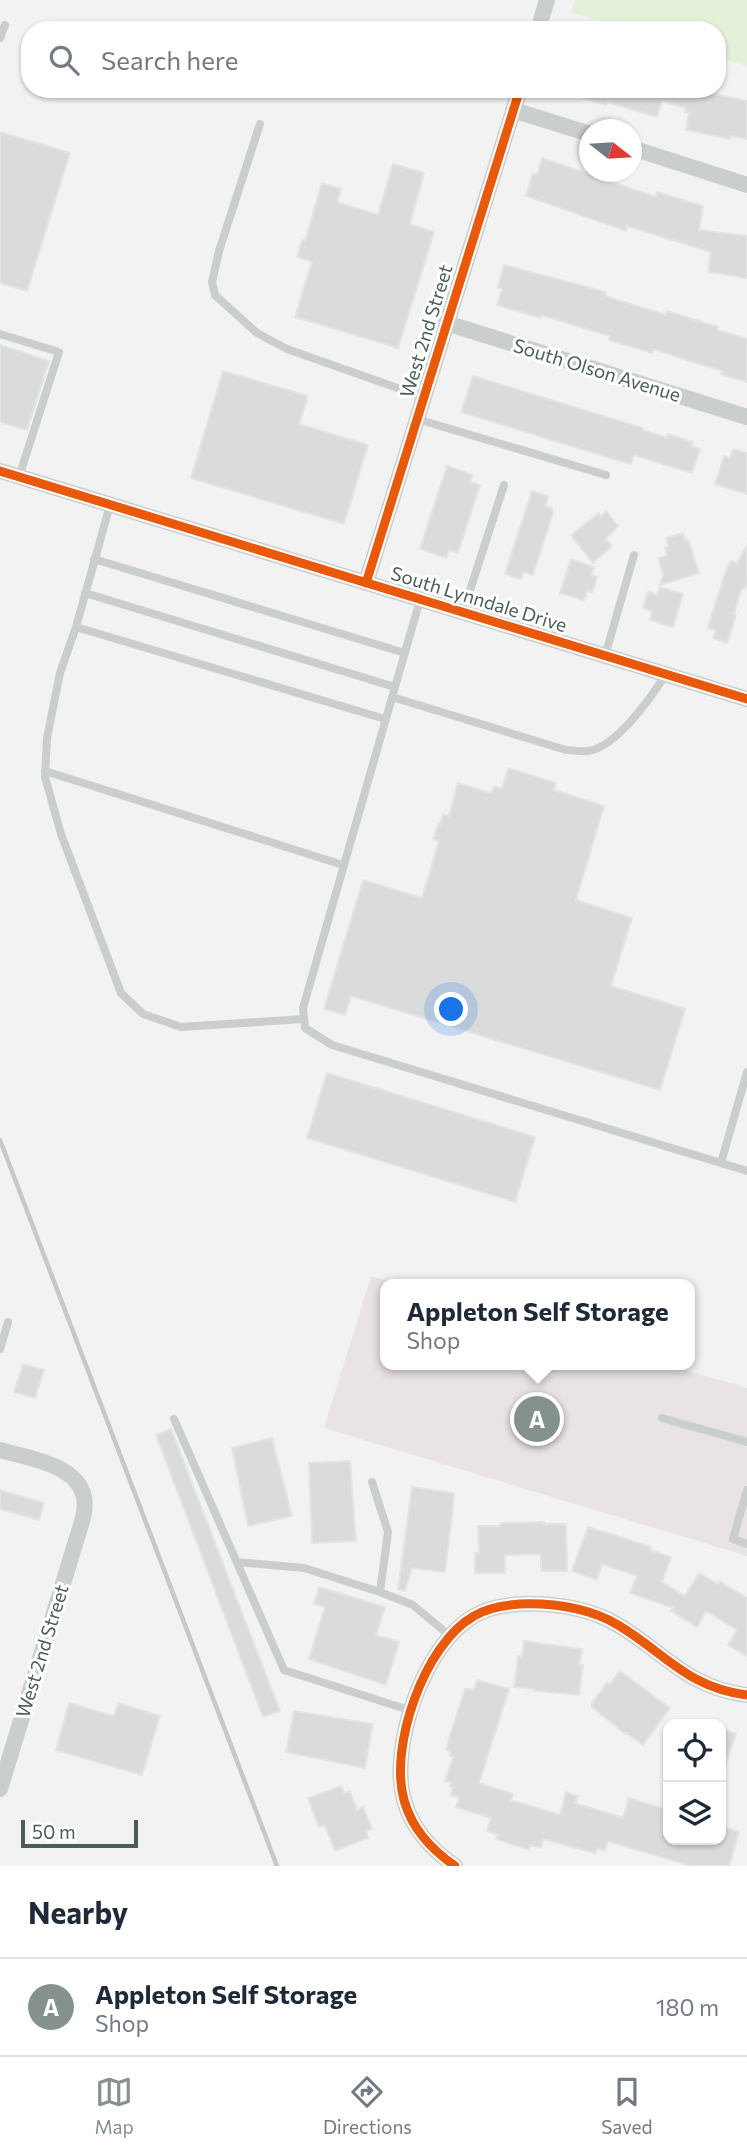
<!DOCTYPE html>
<html lang="en">
<head>
<meta charset="utf-8">
<style>
	body { margin:0; font-family:Commissioner,sans-serif; background:#f6f6f7; color:#1f2937 }
	.controls { position:absolute; right:21px; bottom:21px; display:grid; overflow:hidden; border-radius:14px; box-shadow:0 2px 5px #0004 }
	.controls button { width:63px; height:63px; display:grid; place-items:center; padding:0; border:0; border-bottom:2px solid #e0e1e3; background:#fff; color:#1f2937; font:35px sans-serif }
	.compass { position:absolute; left:579px; top:119px; width:63px; height:63px; border-radius:50%; background:#fff; box-shadow:0 2px 5px #0004; rotate:107deg }
	.scale { position:absolute; left:21px; bottom:18px; width:117px; box-sizing:border-box; padding-left:7px; border:4px solid #4a5e55; border-top:0; font-size:19px; line-height:24px; white-space:nowrap; color:#4a5e55; -webkit-text-stroke:5px #fff; paint-order:stroke }
	.you { position:absolute; left:452px; top:1010px; width:24px; height:24px; margin:-18px; border:5px solid #fff; border-radius:50%; background:#1a73e8; box-shadow:0 0 0 10px #1a73e833 }
	.badge { display:grid; place-items:center; width:46px; height:46px; border-radius:50%; background:#85928c; color:#fff; font-size:23px; font-weight:700 }
	.pin { position:absolute; translate:-50% -50%; border:4px solid #fff; box-shadow:0 2px 7px #0006 }
	.popup { position:absolute; left:380px; top:1279px; width:315px; height:91px; box-sizing:border-box; display:grid; place-content:center; border-radius:14px; background:#fff; filter:drop-shadow(0 2px 5px #0005); font-size:23px; white-space:nowrap; color:#747a83 }
	.popup b { font-size:26px; color:#1f2937 }
	.popup::after { content:''; position:absolute; left:50%; top:100%; margin-left:-14px; border:14px solid transparent; border-top-color:#fff }
	.list { margin:0; padding:0; list-style:none }
	h2 { display:flex; justify-content:space-between; align-items:center; height:91px; margin:0; padding:0 28px; font-size:30px }
	h2 small { font-size:23px; font-weight:400; color:#747a83 }
	.list li { display:grid; grid-template-columns:46px 1fr auto; gap:21px; align-items:center; box-sizing:border-box; height:98px; padding:0 28px; border-top:2px solid #e0e1e3 }
	.list b { display:block; font-size:26px; white-space:nowrap }
	.list p { margin:0; font-size:23px; white-space:nowrap; color:#747a83 }
	.list em { font-size:23px; font-style:normal; color:#747a83 }
	.icon { flex:none; width:38px; height:38px; fill:none; stroke:currentColor; stroke-width:2; stroke-linecap:round; stroke-linejoin:round }
	.map { position:relative; flex:none; width:747px; height:1866px; overflow:hidden }
	.search { position:absolute; background:#fff; box-shadow:0 2px 5px #0004; left:21px; right:21px; top:21px; height:77px; display:flex; align-items:center; gap:18px; box-sizing:border-box; padding:0 24px; border-radius:28px; color:#747a83; font-size:26px }
	.sheet { height:189px; background:#fff }
	nav { display:flex; justify-content:space-around; align-items:center; box-sizing:border-box; height:98px; border-top:2px solid #e0e1e3; background:#fff; font-size:19px; color:#747a83 }
	nav a { display:grid; justify-items:center; gap:4px }
	nav .on { color:#85928c }
	.map>svg:first-child { display:block }
</style>
</head>
<body>
<div class="map">
<svg width="747" height="1866" viewBox="0 0 747 1866">
	<rect width="100%" height="100%" fill="#f2f2f2"/>
	<!-- commercial -->
	<path fill="#eae3e5" d="M371,1276l27,8h-13v81h283l79,23v168l-423,-128z"/>
	<!-- green -->
	<path fill="#e4f0d8" d="M575,0h172v66l-30,-9v-27h-88l-58,-18z"/>
	<!-- building -->
	<path fill="#dadbdb" stroke="#e3e5e4" stroke-width="2" d="M564,89h127l56,12v38l-17,-3v3l-44,-9 3,-17 -4,-1 1,-4 -24,-7 -5,16 -50,-15 -1,3 -42,-13z
		M0,132l70,21 -43,138 -27,-8z
		M542,158l114,39 1,-5 46,14 -4,24 48,6v42l-39,-6 3,-20 -84,-26 -1,5 -100,-35 7,-22 4,1z
		M393,164l31,9 -14,51 24,8 -36,116 -103,-31 17,-55 -15,-5 5,-17 3,1 17,-58 19,6 -4,13 41,13z
		M504,265l102,27 -1,4 61,19 1,-4 51,16 -1,3 30,9v43l-26,-8 1,-3 -69,-22 -1,4 -43,-13 1,-4 -69,-21 -1,3 -43,-13 5,-16 -4,-2z
		M0,345l49,16 -22,69 -27,-8z
		M223,371l85,25 -9,28 69,21 -24,79 -153,-46z
		M473,376l170,52 -1,2 25,8 1,-4 25,8 -2,4 9,3 -8,24 -58,-18 -3,9 -18,-5 -152,-47z
		M733,449l14,4v41l-32,-10 9,-28 6,2z
		M447,466l26,9 -3,7 10,3 -22,68 -9,-3 -3,8 -26,-9z
		M532,491l16,5 -3,10 7,2 1,5 -20,62 -10,-3 -2,7 -16,-5z
		M606,511l12,15 -12,13 6,7 -19,17 -22,-28 28,-22 2,4z
		M683,533l2,7 3,-1 11,34 -39,12 3,-10 -5,-17 9,-2 -2,-8 3,-1 -2,-9z
		M747,545v37l-2,7 -3,-1 -8,26 2,1 -9,28 -14,-5 3,-8 -8,-2 1,-5 19,-58 3,-4 6,2z
		M571,559l23,8 -2,8 5,2 -5,15 -5,-1 -3,9 -24,-7z
		M660,587l23,7 -10,33 -23,-7 2,-9 -9,-3 5,-16 9,3z
		M508,768l48,15 -2,7 50,16 -28,94 56,18 -21,68 74,23 -25,81 -309,-94 -6,19 -21,-6 39,-129 59,18 17,-57 -6,-2 5,-15 2,1 3,-11 6,2 9,-33 33,10 3,-7 8,3z
		M327,1073l208,64 -20,65 -208,-64z
		M23,1364l21,6 -9,28 -21,-6z
		M171,1429l109,282 -17,6 -107,-282z
		M272,1438l20,78 -44,10 -16,-78z
		M350,1461l6,80 -44,2 -3,-80z
		M412,1487l42,6 -2,23 -7,56 -33,-4 -7,23 -7,-2z
		M0,1490l44,13 -5,17 -39,-11z
		M544,1522v2h22l1,47h-26v-17l-36,1v18h-30v-20h4l-1,-27h22v-3z
		M588,1527l63,20 -1,3 21,7 -9,25 23,14 14,-23 19,11 1,-3 28,17v58l-19,-11 9,-15 -31,-19 -9,16 -26,-16 2,-3 -43,-15 7,-17 -35,-12 -5,16 -25,-9z
		M319,1587l66,20 -9,28 23,7 -13,43 -77,-26 16,-52 -11,-3z
		M524,1641l58,8 -3,16h4l-4,30 -45,-4 1,-2 -21,-2 4,-31 4,1z
		M620,1671l50,37 -27,37 -17,-12 -1,1 -33,-27v-4l15,-21 3,2z
		M477,1680l32,9 -30,94 34,11 -2,6 49,15 6,-23 12,4 -3,7 48,15 6,-20 39,12v30h53v-14l18,6 -10,34h-38l-83,-25 -3,10 -8,-3 -2,5 -52,-14 -2,9 -11,-3 -1,5 -33,-11 2,-4 -11,-4 4,-13 -35,-11 3,-9 -8,-3 2,-8 -3,-1 1,-3 -6,-2 8,-24 -3,-1 1,-4 -5,-2 5,-18 14,-43h9z
		M69,1703l45,13 4,-13 42,13 -18,59 -86,-25z
		M294,1711l79,13 -8,44 -79,-16z
		M721,1728l15,6 -13,38 -2,-1z
		M341,1786l3,7 6,-2 7,19 6,-3 9,22 -6,2 2,7 -33,13 -10,-26 -6,2 -11,-29z"/>
	<g fill="none" stroke-linecap="round" stroke-linejoin="round">
		<!-- lane -->
		<path stroke="#cacecc" stroke-width="8" d="M0,38l5,-13
			M260,124l-41,127 -7,31 3,13 42,38 30,16 136,48
			M0,334l59,18 -40,125
			M417,419l189,56
			M110,505l-34,122 -16,46 -13,65 -2,39 16,57 60,159 22,21 38,13 123,-8
			M94,559l311,94
			M85,593l310,94
			M420,600l-117,408 2,20 27,17 415,126
			M463,612l41,-127
			M76,627l309,92
			M605,656l29,-101
			M392,697l174,53c7,0 15,2 22,1 28,-3 64,-55 78,-77
			M45,771l298,94
			M721,1163l26,-91
			M0,1349l8,-27
			M662,1418l85,24
			M174,1419l110,251 128,41
			M372,1482l16,50 -8,60
			M747,1490l-14,49 14,5
			M237,1562l67,6 76,24 33,13 37,31"/>
		<!-- street -->
		<path stroke="#cacecc" stroke-width="16" d="M538,30l9,-30
			M513,110l77,24
			M632,148l115,37
			M446,323l301,94
			M0,471l747,228
			M366,583l154,-494
			M0,1450c27,8 77,14 84,47 3,14 -4,30 -8,44l-76,248
			M455,1866c-24,-17 -43,-37 -51,-66 -15,-53 20,-156 70,-184 13,-8 31,-11 46,-12 33,-1 69,4 98,21 47,28 70,63 129,70"/>
		<!-- rail -->
		<path stroke="#c6c9c8" stroke-width="4.5" d="M0,1140l277,726"/>
		<defs>
			<path id="cycleway" d="M0,471l747,228
				M366,583l154,-494
				M455,1866c-24,-17 -43,-37 -51,-66 -15,-53 20,-156 70,-184 13,-8 31,-11 46,-12 33,-1 69,4 98,21 47,28 70,63 129,70"/>
		</defs>
		<!-- cycleway casing -->
		<use href="#cycleway" stroke="#fff" stroke-width="13"/>
		<!-- cycleway -->
		<use href="#cycleway" stroke="#e8590c" stroke-width="9"/>
	</g>
	<g text-anchor="middle" stroke-width="6" stroke-linejoin="round" paint-order="stroke">
		<!-- street labels -->
		<g font-size="19" fill="#4a5e55" stroke="#fff">
			<text transform="translate(426 331) rotate(-73)" y="7">West 2nd Street</text>
			<text transform="translate(597 370) rotate(17)" y="7">South Olson Avenue</text>
			<text transform="translate(479 599) rotate(17)" y="7">South Lynndale Drive</text>
			<text transform="translate(42 1651) rotate(-73)" y="7">West 2nd Street</text>
		</g>
	</g>
</svg>
<div class="controls">
<button><svg class="icon" aria-label="locate" viewBox="0 0 24 24"><circle cx="12" cy="12" r="6"/><path d="M12 2v4M12 18v4M2 12h4M18 12h4"/></svg></button>
<button><svg class="icon" aria-label="layers" viewBox="0 0 24 24"><path d="M12 4l9 5-9 5-9-5zM3 14l9 5 9-5"/></svg></button>
</div>
<svg class="compass" viewBox="-18 -18 36 36"><path d="M0-13l5 13h-10z" fill="#e53935"/><path d="M0 13l5-13h-10z" fill="#747a83"/></svg>
<div class="scale">50 m</div>
<div class="you"></div>
<div class="pin badge" style="left:537px;top:1419px">A</div>
<div class="popup"><b>Appleton Self Storage</b>Shop</div>
<div class="search"><svg class="icon" aria-label="search" viewBox="0 0 24 24"><circle cx="10" cy="10" r="6"/><path d="M15 15l6 6"/></svg>Search here</div>
</div>
<section class="sheet">
<h2>Nearby<small></small></h2>
<ul class="list">
<li><span class="badge">A</span><div><b>Appleton Self Storage</b><p>Shop</p></div><em>180 m</em></li>
</ul>
</section>
<nav>
<a class="on"><svg class="icon" aria-label="map" viewBox="0 0 24 24"><path d="M3 6l6-2 6 2 6-2v14l-6 2-6-2-6 2zM9 4v14M15 6v14"/></svg>Map</a>
<a><svg class="icon" aria-label="directions" viewBox="0 0 24 24"><path d="M12 3l9 9-9 9-9-9zM9 14v-3h6M13 9l2 2-2 2"/></svg>Directions</a>
<a><svg class="icon" aria-label="saved" viewBox="0 0 24 24"><path d="M7 4h10v16l-5-4-5 4z"/></svg>Saved</a>
</nav>
</body>
</html>
